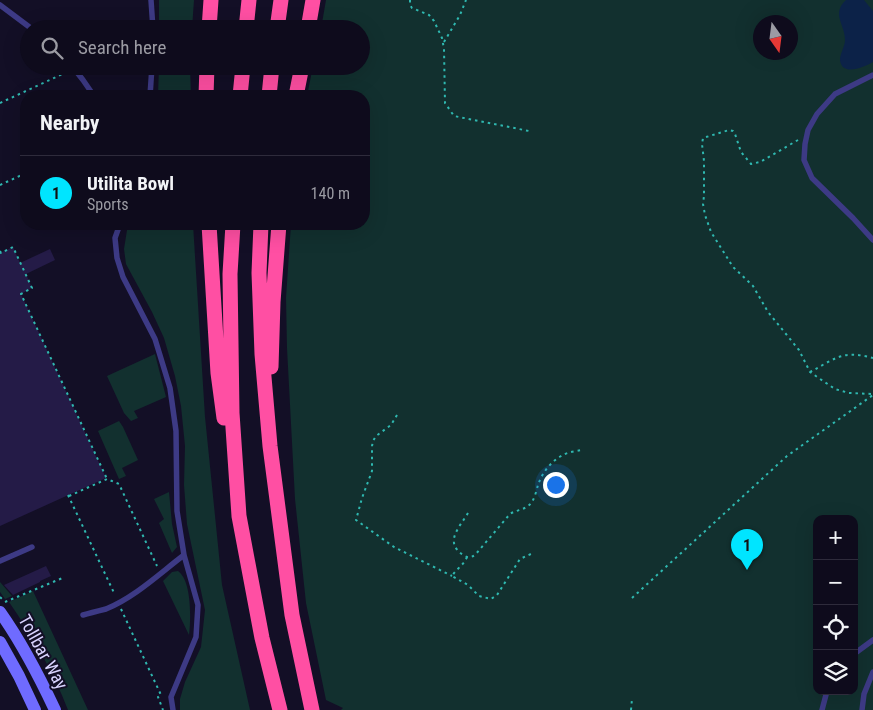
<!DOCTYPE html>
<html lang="en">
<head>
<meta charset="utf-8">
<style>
	body { margin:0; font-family:"Roboto Condensed",sans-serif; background:#171425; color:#f1f3f6 }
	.controls { position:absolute; right:15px; bottom:15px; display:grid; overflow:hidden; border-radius:10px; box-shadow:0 5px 20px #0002 }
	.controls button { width:45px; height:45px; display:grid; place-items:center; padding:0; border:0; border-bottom:1px solid #2e2b3b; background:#0e0b1c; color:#f1f3f6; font:25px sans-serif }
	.compass { position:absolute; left:753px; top:15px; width:45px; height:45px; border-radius:50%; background:#0e0b1c; box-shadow:0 5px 20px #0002; rotate:166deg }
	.you { position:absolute; left:555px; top:484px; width:18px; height:18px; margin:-12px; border:4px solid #fff; border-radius:50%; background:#1a73e8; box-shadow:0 0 0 8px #1a73e833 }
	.badge { display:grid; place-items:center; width:32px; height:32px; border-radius:50%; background:#00e5ff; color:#111; font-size:16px; font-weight:700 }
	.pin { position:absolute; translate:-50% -41px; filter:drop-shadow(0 1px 2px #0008) }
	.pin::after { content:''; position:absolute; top:26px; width:18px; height:15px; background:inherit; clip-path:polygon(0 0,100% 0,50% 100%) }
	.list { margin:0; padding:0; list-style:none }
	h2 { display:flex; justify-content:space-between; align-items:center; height:65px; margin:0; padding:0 20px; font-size:21px }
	h2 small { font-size:16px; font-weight:400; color:#9b9ba3 }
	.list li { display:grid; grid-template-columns:32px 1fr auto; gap:15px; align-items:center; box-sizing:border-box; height:75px; padding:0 20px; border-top:1px solid #2e2b3b }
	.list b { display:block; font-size:19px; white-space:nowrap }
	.list p { margin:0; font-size:16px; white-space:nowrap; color:#9b9ba3 }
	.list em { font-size:16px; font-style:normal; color:#9b9ba3 }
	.icon { flex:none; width:28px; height:28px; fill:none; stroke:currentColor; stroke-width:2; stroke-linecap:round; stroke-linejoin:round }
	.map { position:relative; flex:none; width:873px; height:710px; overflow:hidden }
	.search { position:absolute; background:#0e0b1c; box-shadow:0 5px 20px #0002; left:20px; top:20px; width:350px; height:55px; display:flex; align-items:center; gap:12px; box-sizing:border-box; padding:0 18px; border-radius:28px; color:#9b9ba3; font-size:19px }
	.panel { position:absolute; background:#0e0b1c; box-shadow:0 5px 20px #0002; left:20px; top:90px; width:350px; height:140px; border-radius:20px }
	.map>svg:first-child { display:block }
</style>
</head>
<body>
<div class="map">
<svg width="873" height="710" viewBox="0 0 873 710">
	<rect width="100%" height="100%" fill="#130f26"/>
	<!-- green -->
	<path fill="#12302f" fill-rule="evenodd" d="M159,0h35l-2,29h-33z
		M326,0h547v710h-532l2,-2 -17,-8 -20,-97 -11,-104 -8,-151 -1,-50 5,-74h73v-128h-57l6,-30h48v-37h-40zM760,22h30v30h-30zM817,519h37v172h-37z
		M159,66h31l1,30h-33z
		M128,224h65l12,193 17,168 28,125h-70v-11l5,-17 16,-35 4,-37 -18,-86 -3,-39 1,-39 -4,-40 -6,-30 -11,-38 -12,-26 -26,-48 -2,-15z
		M155,354l11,43 -32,14 4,7 -7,3 -7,-8 -17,-37z
		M119,421l4,6 15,33 -16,8 4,8 -7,3 -21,-48z
		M169,492l3,32 5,23 -5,6 -13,-30 5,-4 -10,-20z
		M178,571c14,10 13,48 11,64l-26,-54 9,-9z
		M0,582l12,14 -7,3 -5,-7z
		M33,591l55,119h-20c-15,-39 -35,-73 -59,-108z"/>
	<!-- water -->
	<path fill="#0c2248" d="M846,0h18l9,11v51c-9,5 -31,15 -33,-2 0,-7 5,-13 5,-20 0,-16 -14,-26 1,-40z"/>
	<!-- building -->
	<path fill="#241b47" d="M13,247l7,16 30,-14 5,11 -29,14 6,14 -11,6 85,184 -106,48v-273z
		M46,566l5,10 -11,5v1l-27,13 -9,-10z"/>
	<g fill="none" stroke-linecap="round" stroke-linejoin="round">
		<!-- path -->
		<path stroke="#2fb8b0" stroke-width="2" stroke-dasharray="2.5 4" stroke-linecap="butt" d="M410,0v5l2,3 17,7 5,6 8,17 2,11 1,54 9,13 75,15
			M444,42l16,-27 6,-15
			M0,103l67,-31
			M798,140l-38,22 -9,2 -10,-12 -6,-18 -2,-3 -4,-1 -26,8 -1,6 2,17v35l-1,8 2,11 6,17 22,35 20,19 15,26 31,38 11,22 13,9 12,8 14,4 24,1
			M0,185l26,-12
			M0,251l1,2 12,-6 19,41 -11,6 86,185
			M810,372c12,-6 25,-16 38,-17 8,-1 17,1 25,3
			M397,415l-6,10 -15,11 -3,5 -1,5v25l-10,27 -6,22 38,27 58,29
			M68,495l47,100
			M69,496l38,-17 12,5 38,82
			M468,513c-9,15 -24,29 -5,42 5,3 7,3 12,0l35,-41c6,-4 13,-4 18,-8 6,-4 8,-14 10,-21 4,-12 13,-24 25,-30 5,-3 13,-4 19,-5
			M467,557c-3,8 -11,12 -15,19l16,9 11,11 12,3 6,-4 23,-36 13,-6
			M0,597l4,4
			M632,598l155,-142 86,-61
			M5,602l60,-25
			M121,609l40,86 -3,2 5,13
			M631,710l1,-11"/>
		<!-- service -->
		<path stroke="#3d3a85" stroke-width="5.5" d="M151,0l2,29
			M0,5l32,24
			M72,66l11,14 11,16
			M873,75l-38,19 -18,20 -9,16 -3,14 -1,16 8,18 41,40 20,22
			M150,96l2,-30
			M120,224l-5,14 2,20 6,19 32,62 15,49 6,43 1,80 7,44 14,50 -2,32 -25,60 2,13
			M0,561l32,-14
			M83,615c7,-2 15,-4 23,-6 29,-12 53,-35 78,-54
			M854,654l19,-14
			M822,710l5,-19
			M862,710l2,-16 9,-22"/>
		<!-- secondary -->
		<path stroke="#6f6bff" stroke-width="12" d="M0,612c22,31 39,64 55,98
			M0,642l19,34 16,34"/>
		<!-- motorway -->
		<path stroke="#ff4fa3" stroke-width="15" d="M209,29l2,-29
			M246,29l3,-29
			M277,29l4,-29
			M308,29l5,-29
			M206,96l1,-30
			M240,96l3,-30
			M269,96l3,-30
			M296,96l6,-30
			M209,224l9,149 6,45
			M233,224l-3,50 2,139 7,103 23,122 18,72
			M261,224l-2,49 3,81 8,92 22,169 20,95
			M271,367l2,-65 6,-78"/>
	</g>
	<g text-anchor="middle" stroke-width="4" stroke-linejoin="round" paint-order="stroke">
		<!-- street labels -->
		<g font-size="18" fill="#d9d4ff" stroke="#130f26">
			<text transform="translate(43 652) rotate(61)" y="6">Tollbar Way</text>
		</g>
	</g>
</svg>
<div class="controls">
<button>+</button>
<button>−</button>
<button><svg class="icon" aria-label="locate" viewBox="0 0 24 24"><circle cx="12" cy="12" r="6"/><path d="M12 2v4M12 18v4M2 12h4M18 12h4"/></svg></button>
<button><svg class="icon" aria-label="layers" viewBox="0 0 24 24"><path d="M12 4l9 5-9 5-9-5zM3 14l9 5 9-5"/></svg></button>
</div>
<svg class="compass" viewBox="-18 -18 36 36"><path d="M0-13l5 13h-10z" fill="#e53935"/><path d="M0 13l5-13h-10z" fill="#9b9ba3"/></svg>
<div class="you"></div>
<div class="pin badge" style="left:747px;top:570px">1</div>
<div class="search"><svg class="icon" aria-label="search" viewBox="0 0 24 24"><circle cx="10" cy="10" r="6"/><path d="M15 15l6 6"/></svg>Search here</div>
<section class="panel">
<h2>Nearby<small></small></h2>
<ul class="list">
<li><span class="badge">1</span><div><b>Utilita Bowl</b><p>Sports</p></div><em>140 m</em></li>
</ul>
</section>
</div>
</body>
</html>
